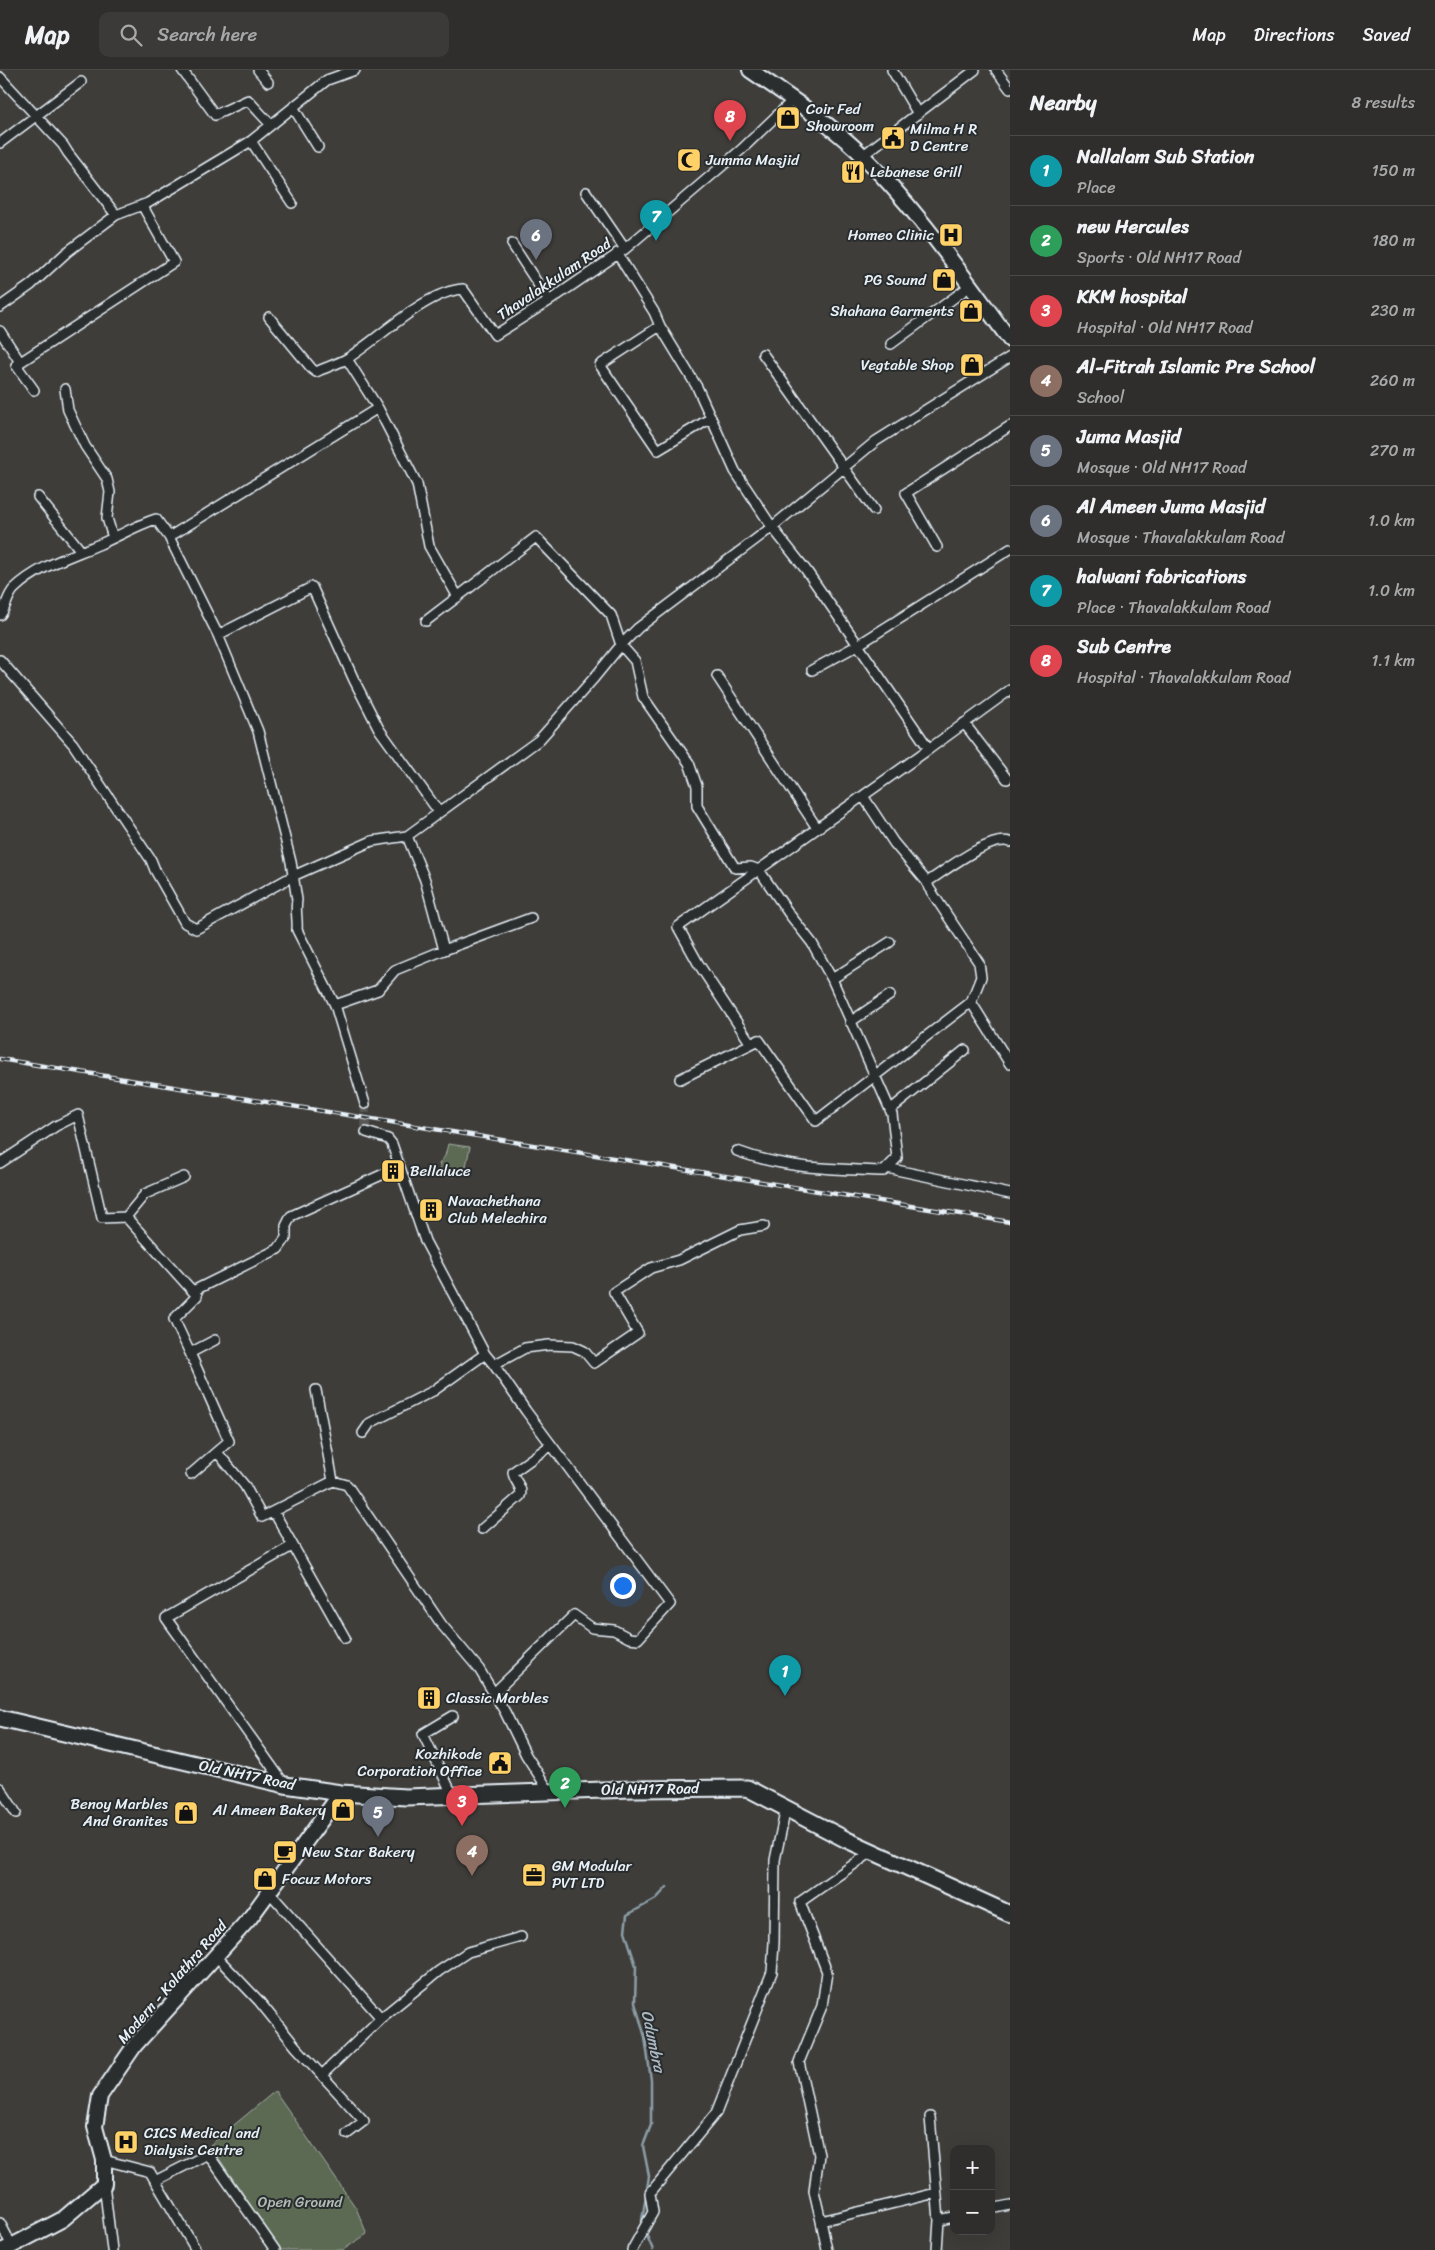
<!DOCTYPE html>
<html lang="en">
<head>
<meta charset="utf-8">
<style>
	body { margin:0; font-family:Sriracha,sans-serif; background:#3b3a38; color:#f1f3f6 }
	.controls { position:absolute; right:15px; bottom:15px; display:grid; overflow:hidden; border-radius:10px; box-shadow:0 5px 20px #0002 }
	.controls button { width:45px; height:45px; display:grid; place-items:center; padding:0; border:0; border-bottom:1px solid #4a4a48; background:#2f2e2c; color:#f1f3f6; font:25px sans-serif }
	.you { position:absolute; left:622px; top:1515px; width:18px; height:18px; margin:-12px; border:4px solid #fff; border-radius:50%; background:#1a73e8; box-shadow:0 0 0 8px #1a73e833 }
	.badge { display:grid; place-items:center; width:32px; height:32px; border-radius:50%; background:#ea580c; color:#fff; font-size:16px; font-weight:700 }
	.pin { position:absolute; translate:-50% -41px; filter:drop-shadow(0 1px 2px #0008) }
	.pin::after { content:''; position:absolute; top:26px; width:18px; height:15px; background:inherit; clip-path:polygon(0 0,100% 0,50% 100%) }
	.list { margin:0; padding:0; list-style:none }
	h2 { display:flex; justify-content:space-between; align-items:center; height:65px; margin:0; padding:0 20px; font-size:21px }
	h2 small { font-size:16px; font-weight:400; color:#a7a8a9 }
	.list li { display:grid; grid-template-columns:32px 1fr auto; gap:15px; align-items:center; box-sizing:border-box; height:70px; padding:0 20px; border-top:1px solid #4a4a48 }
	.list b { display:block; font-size:19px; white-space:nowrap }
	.list p { margin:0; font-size:16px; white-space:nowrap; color:#a7a8a9 }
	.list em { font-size:16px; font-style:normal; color:#a7a8a9 }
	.icon { flex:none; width:28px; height:28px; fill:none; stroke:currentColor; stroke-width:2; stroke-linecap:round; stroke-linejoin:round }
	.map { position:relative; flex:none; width:1010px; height:2180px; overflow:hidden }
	header { display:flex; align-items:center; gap:30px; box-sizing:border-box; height:70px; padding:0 25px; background:#2f2e2c; border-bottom:1px solid #4a4a48 }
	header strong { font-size:24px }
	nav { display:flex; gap:28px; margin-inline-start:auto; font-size:18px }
	.search { width:350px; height:45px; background:#3b3a38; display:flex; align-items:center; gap:12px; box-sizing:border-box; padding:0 18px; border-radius:10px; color:#a7a8a9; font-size:19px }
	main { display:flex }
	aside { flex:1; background:#2f2e2c }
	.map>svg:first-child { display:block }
</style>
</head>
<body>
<header>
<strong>Map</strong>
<div class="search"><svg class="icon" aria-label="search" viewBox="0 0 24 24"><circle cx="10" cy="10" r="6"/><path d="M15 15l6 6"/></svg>Search here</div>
<nav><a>Map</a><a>Directions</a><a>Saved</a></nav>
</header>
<main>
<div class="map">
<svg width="1010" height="2180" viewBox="0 0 1010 2180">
	<rect width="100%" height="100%" fill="#3f3d3a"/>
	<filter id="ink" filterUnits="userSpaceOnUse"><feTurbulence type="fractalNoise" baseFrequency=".02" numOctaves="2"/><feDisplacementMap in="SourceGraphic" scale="10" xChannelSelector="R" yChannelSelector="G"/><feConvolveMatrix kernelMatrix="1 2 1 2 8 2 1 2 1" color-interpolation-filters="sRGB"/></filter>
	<g filter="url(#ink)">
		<!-- green -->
		<path fill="#5b6a52" stroke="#a2aea5" d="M448,1074l22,3 -5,24 -11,5h-11l-4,-12 6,-8z
			M275,2021l81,117 11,26 -24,16h-62l-71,-105z"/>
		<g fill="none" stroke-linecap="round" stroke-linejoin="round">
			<!-- stream -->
			<path stroke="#8c9ea8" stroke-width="2.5" d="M642,2150l7,-44 -6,-30 8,-21v-45l-6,-43 -10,-34 1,-37 -11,-35 2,-16 29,-16 11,-12
				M647,2166l6,14"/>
			<!-- street-tunnel -->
			<path stroke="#585856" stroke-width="9" stroke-dasharray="9 4.5" stroke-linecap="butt" d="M365,1034l1,28"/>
			<defs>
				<path id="street" d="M182,0l33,45 33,-15 23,25 56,-45 28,-10
					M258,0l10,12
					M892,0l26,44
					M996,0l14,19
					M0,7l63,68 5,8 48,62
					M293,37l25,40
					M251,71l41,62
					M0,73l81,-61
					M862,86l113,-86
					M586,122l39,57
					M512,174l37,57
					M617,183l37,59 6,14 37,61 38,84 37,56 34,43 52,75 -46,25
					M0,237l31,-22 36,-33 49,-37 32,-12 103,-62 20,-16
					M269,247l43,52 4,3c10,-5 22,-8 32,-14 32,-20 78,-67 115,-69l32,46 54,-34 76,-52 117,-100 51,-49
					M660,256l-60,39 58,85 53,-32
					M0,261l20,31
					M891,274l79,-58
					M763,284l111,156
					M347,289l31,49 39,76 12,62 29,51
					M65,319l3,21 7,15 10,21 22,33 3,13 -3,26 6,20
					M34,320l-18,-25 158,-103 -32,-57
					M38,427l43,54
					M169,467l209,-129
					M937,477l-31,-54 104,-67
					M1010,479l-152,96 71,104 81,-59
					M0,545c6,-6 7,-19 14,-26 24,-23 56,-32 86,-45 19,-8 37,-19 56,-25l13,18 49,98 40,96 33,131 6,38c-2,10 1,20 0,30l38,75
					M426,551l110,-84 75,78 10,30 14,16 8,36 46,66 8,23v20l38,62 16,-1 8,3 31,45 22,28 20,36 60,135 5,44 -13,13c-50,-2 -100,-2 -147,-20
					M218,565l94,-48 42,93 25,49 60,83
					M0,590l73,84 78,116 4,10 30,53 11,6 97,-53 79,-35 35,-5 132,-96 55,-62 27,-33 17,-17 134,-101 104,-86 134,-84
					M717,606l100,152
					M964,653l43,56
					M927,812c18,-11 63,-47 83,-40
					M444,880l87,-32
					M832,909l58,-37
					M971,932l39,62
					M850,952l40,-27
					M751,974l-53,-81 -20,-36 251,-178
					M680,1009l79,-39 57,81 155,-119 10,-25 -2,-14 -50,-75 -2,-6 -33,-39 -31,-47
					M365,1034l-30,-99 43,-15 17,-20 49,-20 -19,-70 -18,-44
					M890,1040l75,-60
					M366,1062l22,7 4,5 33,97 60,113 9,11 31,-17 24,-3 24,1 11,5 10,12 44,-30 -24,-41 37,-24 28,-8 61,-30 24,-4
					M0,1093l56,-37 22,-11 24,103 24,-1 19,-23 39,-17
					M887,1098l123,26
					M126,1147l71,79 -23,23 16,34
					M193,1221l85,-42 8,-11v-12l5,-10 108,-49
					M316,1320l17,91 14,4 95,140 37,44 26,43 21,43 23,36
					M363,1363l7,-10 63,-32 52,-37
					M217,1382l28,34 17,31 71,-36
					M191,1404l38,-33 -39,-88 25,-13
					M274,1442l71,126
					M482,1459l38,-33c4,-9 -7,-15 -7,-24l38,-27
					M494,1623l80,-78 18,13 22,2 15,8 9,1 32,-35 -144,-193 -32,-46
					M453,1646l-30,18 30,62
					M285,1715l-119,-167 126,-72
					M0,1718l16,25
					M269,1822l112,126 -59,57
					M215,1885l44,46 37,46 68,74 -17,13
					M381,1948l58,-47 29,-19 53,-15
					M930,2047l9,103
					M104,2090l46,12 46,78
					M155,2111l53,-27 67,96
					M104,2114l8,66
					M991,2139l19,-4
					M821,2151l-7,-30 5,-36 -20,-93 23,-56 5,-34 -27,-70 73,-51
					M0,2153l12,23
					M632,2180l21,-38 -3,-19 66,-80 56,-141 2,-29 1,-83 11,-52
					M827,2180l-6,-29 115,-28
					M937,2180l2,-30 15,-3"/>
				<path id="secondary" d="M750,0c36,25 75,50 107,80 58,56 105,125 153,190
					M4,2180l59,-31 41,-35v-24l-9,-33 5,-31 35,-51 115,-127 91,-125"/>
				<path id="primary" d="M0,1648l285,67 56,8 65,4 227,-8 114,-1 100,52 163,74"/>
			</defs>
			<!-- street casing -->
			<use href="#street" stroke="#e8f1f8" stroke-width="12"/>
			<!-- secondary casing -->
			<use href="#secondary" stroke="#e8f1f8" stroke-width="18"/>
			<!-- primary casing -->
			<use href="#primary" stroke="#e8f1f8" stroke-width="19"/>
			<!-- street -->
			<use href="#street" stroke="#2a2d2e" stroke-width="9"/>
			<!-- secondary -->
			<use href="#secondary" stroke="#2a2d2e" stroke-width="14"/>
			<!-- primary -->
			<use href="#primary" stroke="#2a2d2e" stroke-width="15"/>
			<defs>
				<path id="rail" d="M0,989l1010,163"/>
			</defs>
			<!-- rail casing -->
			<use href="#rail" stroke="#e8f1f8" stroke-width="4.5"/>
			<!-- rail -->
			<use href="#rail" stroke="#2a2d2e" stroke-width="2.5" stroke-dasharray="8" stroke-linecap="butt"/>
		</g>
	</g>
	<!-- icons -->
	<defs>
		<symbol id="shop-square" viewBox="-11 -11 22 22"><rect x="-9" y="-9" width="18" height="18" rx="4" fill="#ffd166" stroke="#2a2d2e"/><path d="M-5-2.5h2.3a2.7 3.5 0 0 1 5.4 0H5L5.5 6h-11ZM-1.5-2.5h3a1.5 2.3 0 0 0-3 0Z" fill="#111"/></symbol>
		<symbol id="civic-square" viewBox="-11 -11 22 22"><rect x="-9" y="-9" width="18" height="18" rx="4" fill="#ffd166" stroke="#2a2d2e"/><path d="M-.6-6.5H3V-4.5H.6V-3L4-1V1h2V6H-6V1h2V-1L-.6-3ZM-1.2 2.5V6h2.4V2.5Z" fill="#111"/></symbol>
		<symbol id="mosque-square" viewBox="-11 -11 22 22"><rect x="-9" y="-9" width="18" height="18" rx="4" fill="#ffd166" stroke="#2a2d2e"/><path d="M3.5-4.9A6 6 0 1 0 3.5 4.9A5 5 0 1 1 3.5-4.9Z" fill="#111"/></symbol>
		<symbol id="restaurant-square" viewBox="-11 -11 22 22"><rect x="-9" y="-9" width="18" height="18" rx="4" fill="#ffd166" stroke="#2a2d2e"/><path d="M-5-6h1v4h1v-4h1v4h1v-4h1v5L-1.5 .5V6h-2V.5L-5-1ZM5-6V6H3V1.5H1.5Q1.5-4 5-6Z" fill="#111"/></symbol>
		<symbol id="hospital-square" viewBox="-11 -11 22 22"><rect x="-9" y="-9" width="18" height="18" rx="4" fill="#ffd166" stroke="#2a2d2e"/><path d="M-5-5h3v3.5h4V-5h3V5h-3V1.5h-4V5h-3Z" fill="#111"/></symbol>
		<symbol id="building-square" viewBox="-11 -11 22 22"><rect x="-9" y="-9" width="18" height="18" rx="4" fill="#ffd166" stroke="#2a2d2e"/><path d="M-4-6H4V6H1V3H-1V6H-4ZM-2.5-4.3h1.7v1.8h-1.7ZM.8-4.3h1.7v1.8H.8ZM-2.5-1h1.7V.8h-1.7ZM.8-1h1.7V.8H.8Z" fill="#111"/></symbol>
		<symbol id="cafe-square" viewBox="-11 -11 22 22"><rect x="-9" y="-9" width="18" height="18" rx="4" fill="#ffd166" stroke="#2a2d2e"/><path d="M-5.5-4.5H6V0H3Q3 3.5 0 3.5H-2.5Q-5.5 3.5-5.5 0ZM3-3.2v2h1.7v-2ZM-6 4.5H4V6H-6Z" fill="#111"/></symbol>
		<symbol id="office-square" viewBox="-11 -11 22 22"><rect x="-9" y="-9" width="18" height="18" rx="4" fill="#ffd166" stroke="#2a2d2e"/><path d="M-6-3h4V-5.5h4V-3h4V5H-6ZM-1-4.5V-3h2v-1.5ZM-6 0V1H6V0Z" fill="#111"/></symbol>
	</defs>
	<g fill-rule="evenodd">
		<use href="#shop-square" x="774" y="34" width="28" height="28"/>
		<use href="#civic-square" x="879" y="54" width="28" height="28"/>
		<use href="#mosque-square" x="675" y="76" width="28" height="28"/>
		<use href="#restaurant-square" x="839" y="88" width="28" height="28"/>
		<use href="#hospital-square" x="937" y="151" width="28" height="28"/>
		<use href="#shop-square" x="930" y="196" width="28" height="28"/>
		<use href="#shop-square" x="957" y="227" width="28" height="28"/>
		<use href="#shop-square" x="958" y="281" width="28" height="28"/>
		<use href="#building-square" x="379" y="1087" width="28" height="28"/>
		<use href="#building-square" x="417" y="1126" width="28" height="28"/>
		<use href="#building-square" x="415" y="1614" width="28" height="28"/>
		<use href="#civic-square" x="486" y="1679" width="28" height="28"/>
		<use href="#shop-square" x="329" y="1726" width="28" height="28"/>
		<use href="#shop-square" x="172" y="1729" width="28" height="28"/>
		<use href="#cafe-square" x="271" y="1768" width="28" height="28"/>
		<use href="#office-square" x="520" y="1791" width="28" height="28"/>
		<use href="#shop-square" x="251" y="1795" width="28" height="28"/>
		<use href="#hospital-square" x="112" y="2058" width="28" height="28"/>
	</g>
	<g text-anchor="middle" stroke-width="4" stroke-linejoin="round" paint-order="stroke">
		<!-- poi labels -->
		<g font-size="15" fill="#e8f1f8" stroke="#2a2d2e" text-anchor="start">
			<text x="806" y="44">Coir Fed<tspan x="806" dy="17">Showroom</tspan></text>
			<text x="910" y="64">Milma H R<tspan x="910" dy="17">D Centre</tspan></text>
			<text x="706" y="95">Jumma Masjid</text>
			<text x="870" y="107">Lebanese Grill</text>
			<text x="934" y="170" text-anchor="end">Homeo Clinic</text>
			<text x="926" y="215" text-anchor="end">PG Sound</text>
			<text x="954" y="246" text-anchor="end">Shahana Garments</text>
			<text x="954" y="300" text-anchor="end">Vegtable Shop</text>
			<text x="410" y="1106">Bellaluce</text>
			<text x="448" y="1136">Navachethana<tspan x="448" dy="17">Club Melechira</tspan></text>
			<text x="446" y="1633">Classic Marbles</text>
			<text x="482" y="1689" text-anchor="end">Kozhikode<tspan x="482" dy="17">Corporation Office</tspan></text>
			<text x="168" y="1739" text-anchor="end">Benoy Marbles<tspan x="168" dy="17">And Granites</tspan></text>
			<text x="326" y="1745" text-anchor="end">Al Ameen Bakery</text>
			<text x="302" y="1787">New Star Bakery</text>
			<text x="552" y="1801">GM Modular<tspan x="552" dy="17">PVT LTD</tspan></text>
			<text x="282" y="1814">Focuz Motors</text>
			<text x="144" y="2068">CICS Medical and<tspan x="144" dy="17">Dialysis Centre</tspan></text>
		</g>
		<!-- street labels -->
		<g font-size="15" fill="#e8f1f8" stroke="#2a2d2e">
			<text transform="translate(554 209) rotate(-34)" y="5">Thavalakkulam Road</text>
			<text transform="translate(247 1705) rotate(12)" y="5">Old NH17 Road</text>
			<text transform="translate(650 1719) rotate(-1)" y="5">Old NH17 Road</text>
			<text transform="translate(172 1912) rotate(-49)" y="5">Modern - Kolathra Road</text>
		</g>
		<!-- park labels -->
		<g font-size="15" fill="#b0bbb6" stroke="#2a2d2e">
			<text x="300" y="2137">Open Ground</text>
		</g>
		<!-- water labels -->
		<g font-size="16" font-style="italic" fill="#abb9c3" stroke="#2a2d2e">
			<text transform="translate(654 1971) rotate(78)" y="6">Odumbra</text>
		</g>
	</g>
</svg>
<div class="controls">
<button>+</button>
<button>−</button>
</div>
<div class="you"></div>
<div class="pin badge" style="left:785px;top:1626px;background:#0f9aa8">1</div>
<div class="pin badge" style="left:565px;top:1738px;background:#2e9e5b">2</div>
<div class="pin badge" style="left:462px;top:1756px;background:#e0444e">3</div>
<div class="pin badge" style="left:472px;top:1806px;background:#8d6e63">4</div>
<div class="pin badge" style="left:378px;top:1767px;background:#6b7280">5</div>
<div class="pin badge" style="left:536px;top:190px;background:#6b7280">6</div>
<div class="pin badge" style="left:656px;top:171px;background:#0f9aa8">7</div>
<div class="pin badge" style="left:730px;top:71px;background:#e0444e">8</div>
</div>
<aside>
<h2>Nearby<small>8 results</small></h2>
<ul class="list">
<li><span class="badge" style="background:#0f9aa8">1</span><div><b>Nallalam Sub Station</b><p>Place</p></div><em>150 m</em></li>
<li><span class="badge" style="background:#2e9e5b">2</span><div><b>new Hercules</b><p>Sports · Old NH17 Road</p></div><em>180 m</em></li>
<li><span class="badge" style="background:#e0444e">3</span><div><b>KKM hospital</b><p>Hospital · Old NH17 Road</p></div><em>230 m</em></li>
<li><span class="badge" style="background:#8d6e63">4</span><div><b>Al-Fitrah Islamic Pre School</b><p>School</p></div><em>260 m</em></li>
<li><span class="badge" style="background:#6b7280">5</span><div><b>Juma Masjid</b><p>Mosque · Old NH17 Road</p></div><em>270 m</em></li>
<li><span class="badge" style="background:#6b7280">6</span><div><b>Al Ameen Juma Masjid</b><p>Mosque · Thavalakkulam Road</p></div><em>1.0 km</em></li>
<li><span class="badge" style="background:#0f9aa8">7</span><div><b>halwani fabrications</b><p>Place · Thavalakkulam Road</p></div><em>1.0 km</em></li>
<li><span class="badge" style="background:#e0444e">8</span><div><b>Sub Centre</b><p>Hospital · Thavalakkulam Road</p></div><em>1.1 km</em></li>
</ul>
</aside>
</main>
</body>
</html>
